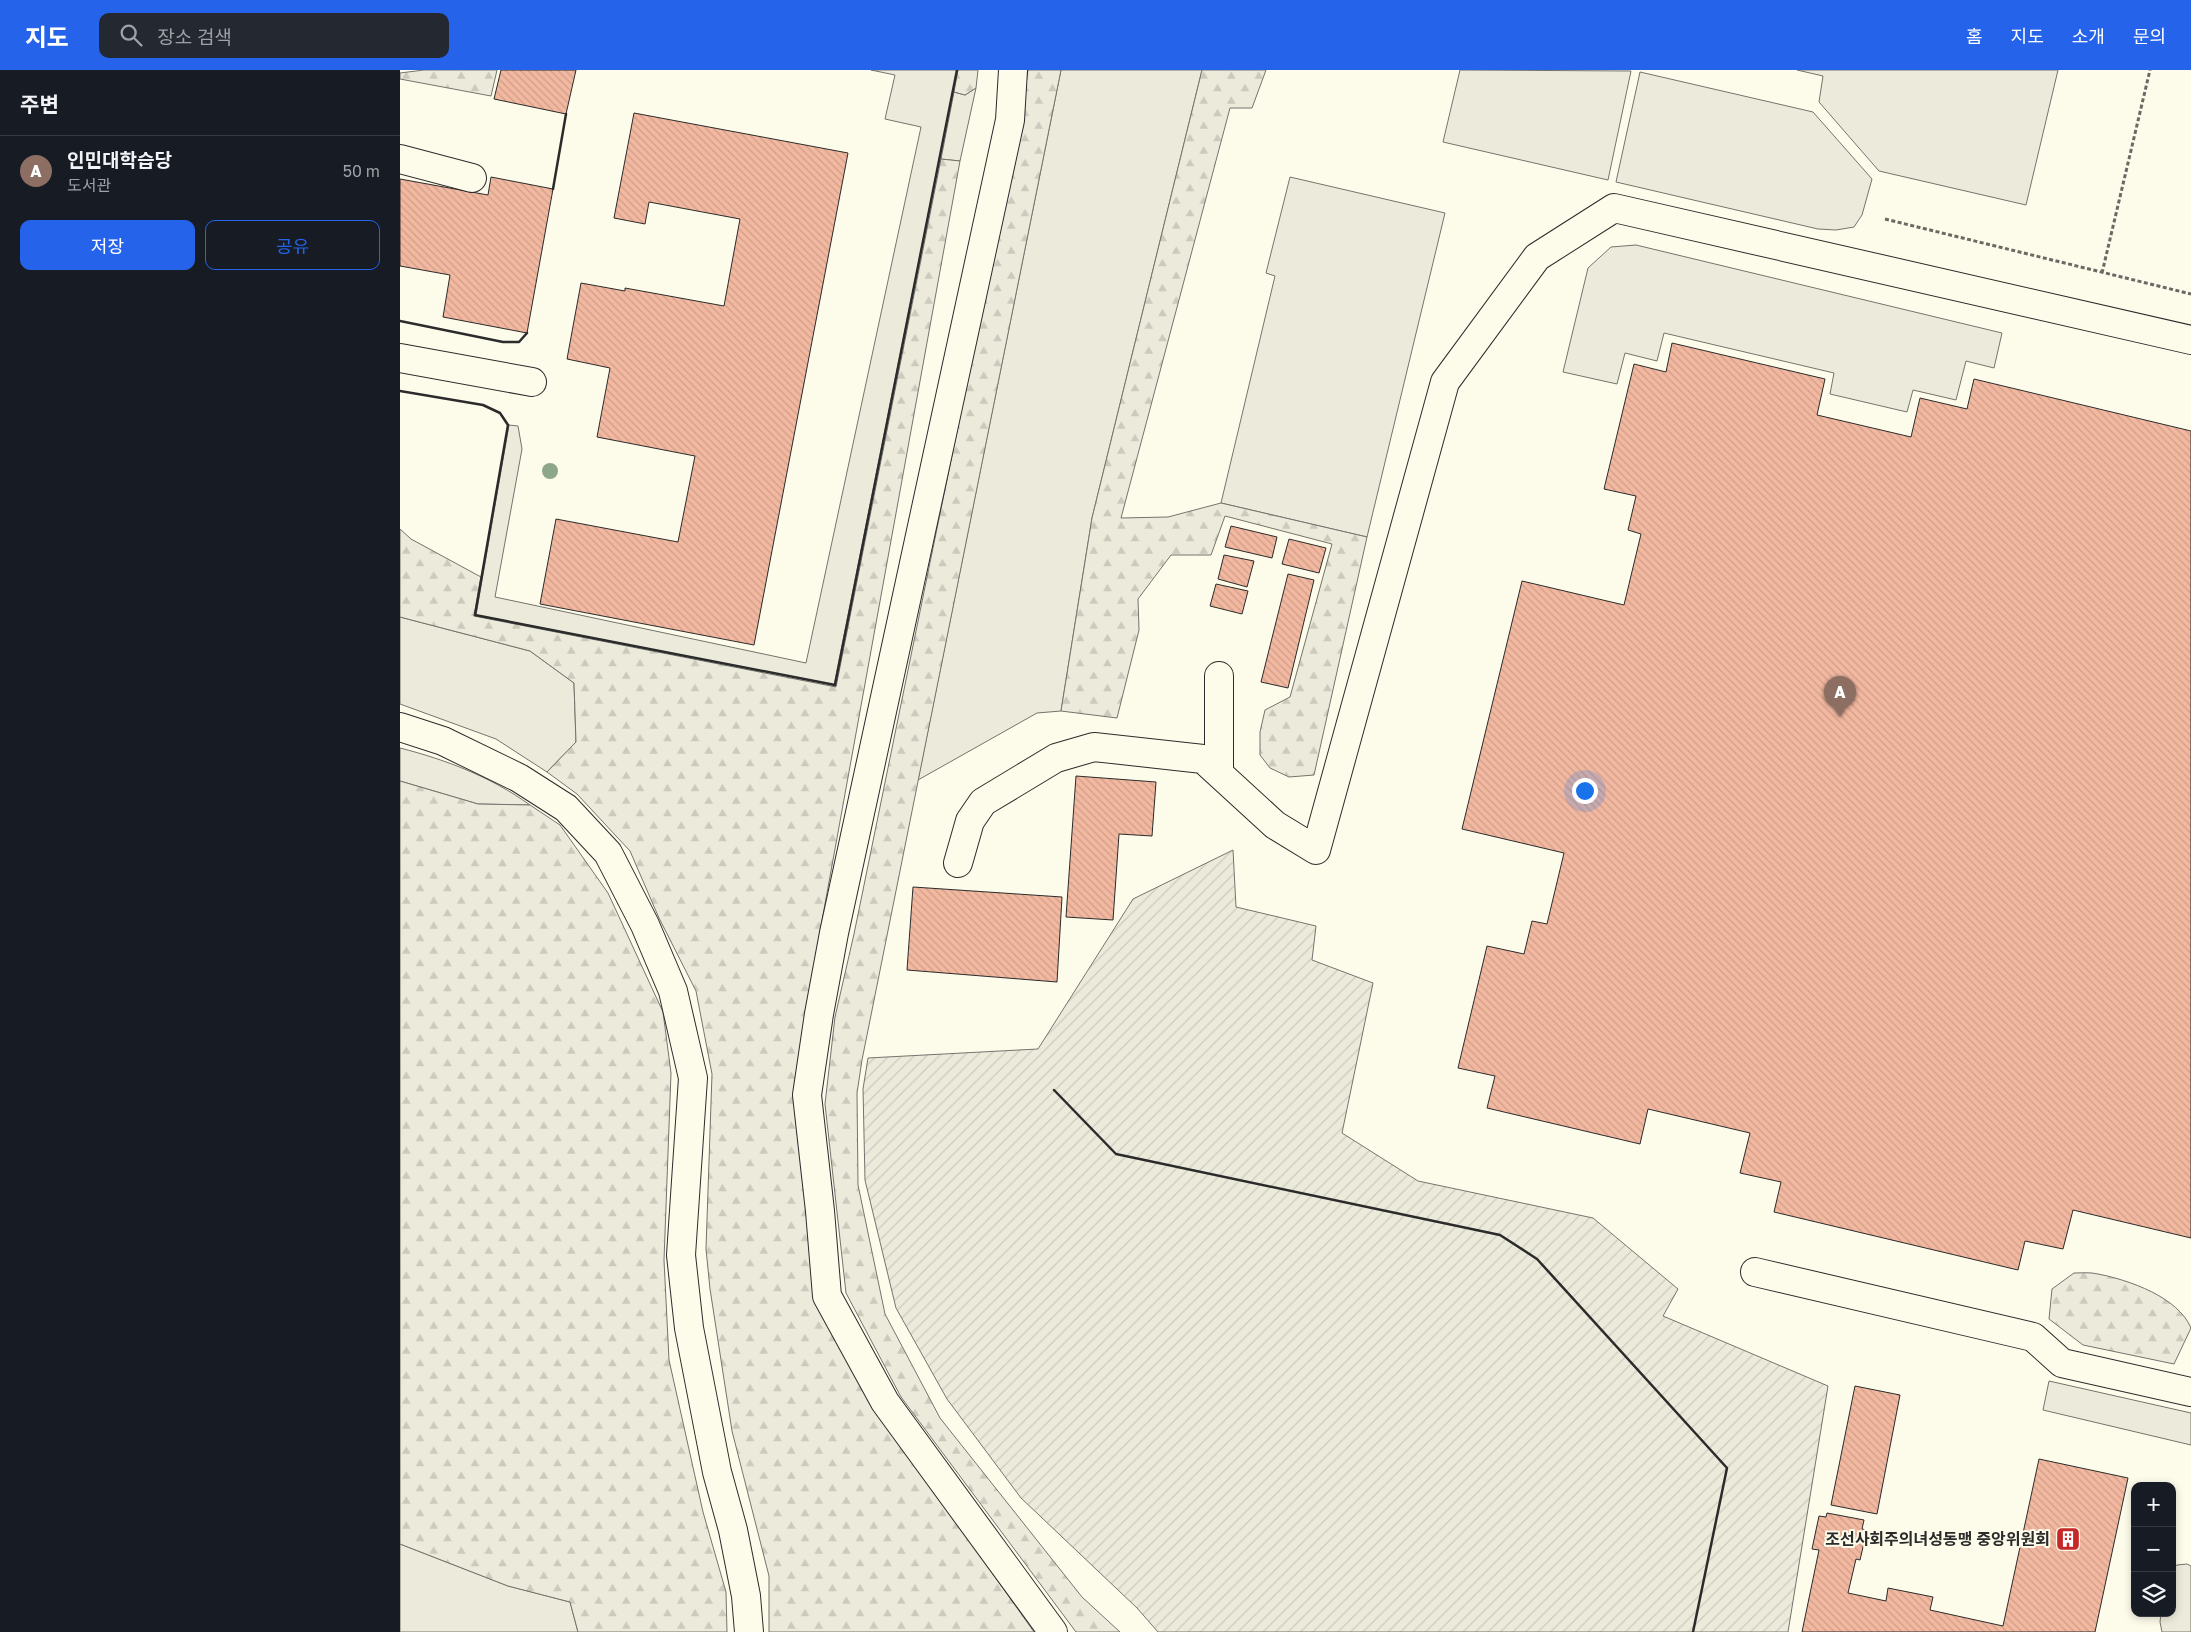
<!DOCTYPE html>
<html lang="ko">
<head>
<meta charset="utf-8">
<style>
	body { margin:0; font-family:"Golos Text","Noto Sans KR",sans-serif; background:#242831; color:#f1f3f6 }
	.controls { position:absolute; right:15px; bottom:15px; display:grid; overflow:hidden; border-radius:10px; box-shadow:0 2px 8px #0003 }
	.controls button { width:45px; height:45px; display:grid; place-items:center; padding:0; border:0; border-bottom:1px solid #363941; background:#171b24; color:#f1f3f6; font:25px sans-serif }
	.you { position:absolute; left:1184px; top:720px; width:18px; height:18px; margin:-12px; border:4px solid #fff; border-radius:50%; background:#1a73e8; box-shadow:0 0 0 8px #1a73e833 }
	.badge { display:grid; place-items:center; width:32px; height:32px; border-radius:50%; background:#2563eb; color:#fff; font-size:16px; font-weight:700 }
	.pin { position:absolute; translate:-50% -41px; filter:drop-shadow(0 1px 2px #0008) }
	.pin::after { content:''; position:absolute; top:26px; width:18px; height:15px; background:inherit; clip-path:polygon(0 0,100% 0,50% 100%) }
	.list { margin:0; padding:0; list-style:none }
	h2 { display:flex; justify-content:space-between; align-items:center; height:65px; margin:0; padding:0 20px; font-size:21px }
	h2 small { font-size:16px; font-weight:400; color:#9ea1a6 }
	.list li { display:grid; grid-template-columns:32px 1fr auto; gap:15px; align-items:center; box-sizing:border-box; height:70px; padding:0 20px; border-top:1px solid #363941 }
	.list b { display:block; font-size:19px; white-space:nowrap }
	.list p { margin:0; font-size:16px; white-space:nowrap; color:#9ea1a6 }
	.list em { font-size:16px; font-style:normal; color:#9ea1a6 }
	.actions { display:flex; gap:10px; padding:15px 20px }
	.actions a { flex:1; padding:11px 0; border:1px solid #2563eb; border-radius:10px; text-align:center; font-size:18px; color:#2563eb }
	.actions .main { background:#2563eb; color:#fff }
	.icon { flex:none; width:28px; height:28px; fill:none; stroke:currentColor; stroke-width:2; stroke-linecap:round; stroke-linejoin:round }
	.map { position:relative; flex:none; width:1791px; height:1562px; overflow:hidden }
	header { display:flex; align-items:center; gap:30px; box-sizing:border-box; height:70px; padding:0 25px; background:#2563eb; color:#fff }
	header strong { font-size:24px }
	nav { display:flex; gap:28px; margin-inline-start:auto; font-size:18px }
	.search { width:350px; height:45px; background:#242831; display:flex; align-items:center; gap:12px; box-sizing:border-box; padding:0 18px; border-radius:10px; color:#9ea1a6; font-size:19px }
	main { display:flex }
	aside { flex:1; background:#171b24 }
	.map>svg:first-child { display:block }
</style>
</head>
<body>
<header>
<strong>지도</strong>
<div class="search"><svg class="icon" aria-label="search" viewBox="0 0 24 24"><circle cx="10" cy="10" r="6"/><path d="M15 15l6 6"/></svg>장소 검색</div>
<nav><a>홈</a><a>지도</a><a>소개</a><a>문의</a></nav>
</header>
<main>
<aside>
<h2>주변<small></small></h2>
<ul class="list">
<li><span class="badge" style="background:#8d6e63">A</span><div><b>인민대학습당</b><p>도서관</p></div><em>50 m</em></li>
</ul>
<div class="actions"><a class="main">저장</a><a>공유</a></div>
</aside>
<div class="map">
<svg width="1791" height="1562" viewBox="0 0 1791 1562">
	<defs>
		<pattern id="forest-firs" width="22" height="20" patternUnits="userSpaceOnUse" patternTransform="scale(1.25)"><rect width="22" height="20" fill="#ecebdb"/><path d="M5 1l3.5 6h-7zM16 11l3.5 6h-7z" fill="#cbcabc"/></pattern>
		<pattern id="garden-furrows" width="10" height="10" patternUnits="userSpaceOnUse" patternTransform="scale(1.25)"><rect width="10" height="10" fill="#ecebdb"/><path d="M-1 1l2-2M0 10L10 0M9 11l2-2" fill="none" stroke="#cbcabc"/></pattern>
		<pattern id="building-back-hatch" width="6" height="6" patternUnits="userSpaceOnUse" patternTransform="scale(1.25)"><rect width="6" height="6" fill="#f2b8a0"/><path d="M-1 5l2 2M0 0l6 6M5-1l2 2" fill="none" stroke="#d09e8a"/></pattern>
	</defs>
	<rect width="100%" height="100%" fill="#fdfbea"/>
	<!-- grass -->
	<path fill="#ecebdb" stroke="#74746e" d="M471,0h86l-123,615 -358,-70 33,-190 9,1 4,23 -27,148 311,66 115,-536 -36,-8 10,-44z
		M661,0h141l-110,448 -31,193 -24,2 -119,67z
		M1060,0l171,1 -23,109 -165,-38z
		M1397,0h261l-32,135 -147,-34 -60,-69 4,-26z
		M1240,2l173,40 59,67 -10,36 -8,12 -18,3 -18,-1 -202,-47z
		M576,18l-16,73 -19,-2 13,-67 11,3z
		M890,107l155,36 -78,324 -146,-34 54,-227 -9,-3z
		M1236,175l366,88 -8,35 -28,-7 -10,39 -43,-10 -6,22 -77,-18 4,-21 -170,-40 -7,28 -32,-8 -8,31 -54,-12 25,-104 23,-21z
		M0,547l130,34 44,32 2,59 -29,30 -51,-33 -96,-35z
		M0,678c47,12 91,29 130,57l-52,-1 -78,-23z
		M1649,1311l142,32v32l-148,-35z
		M0,1474l108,42 62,16 8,30h-178z
		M1787,1494l4,2v66h-29l-2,-10 1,-9h11v-44l5,-4z"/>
	<!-- forest -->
	<path fill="url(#forest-firs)" stroke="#74746e" d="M24,0h73l-6,26 -91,-17v-6z
		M558,0h20l-2,18 -11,7 -11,-3z
		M628,0h33l-199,990 -5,33 1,92 27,129 55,104 142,179 38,35h-44l-175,-235 -55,-104 -21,-189 10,-87 19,-83 166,-811z
		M802,0h64l-14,38h-22l-109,410 47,-1 53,-14 146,34 -53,238 -25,2 -19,-9 -10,-13v-23l5,-22 25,-13 42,-153 -107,-28 -14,39h-40l-33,44 1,31 -22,88 -56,-7 31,-193z
		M541,89l19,2 -141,776 -12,79v206l73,192 154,218h-265v-56l-37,-145 -22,-142 -4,-40 6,-175 -16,-83 -37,-73 -29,-67 -53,-57 -30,-22 29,-30 -2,-59 -44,-32 -130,-34v-88l11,10 70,38 -7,39 362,71z
		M0,711l78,23 52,1 30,20 48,68 55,119 8,61 -7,187 5,100 34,152 23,80 1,40h-149l-8,-30 -62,-16 -108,-42z
		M1674,1203c8,0 16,-1 24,1 31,6 80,23 93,54l-17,36 -91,-19 -34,-26 3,-30z"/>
	<!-- garden -->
	<path fill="url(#garden-furrows)" stroke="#74746e" d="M833,780l3,57 80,19 -4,34 61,23 -31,150 76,48 175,37 85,71 -15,27 165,70 -40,246h-630l-21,-24 -116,-110 -74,-99 -51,-91 -31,-128 -2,-91 5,-31 170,-9 95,-150z"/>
	<!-- building -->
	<path fill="url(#building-back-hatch)" stroke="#2b2b2b" d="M101,0h75l-10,44 -72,-15z
		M234,43l214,40 -94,492 -214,-41 16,-85 122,23 17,-86 -98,-19 13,-69 -43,-9 14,-76 44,8v-3l99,18 16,-87 -91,-17 -4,22 -31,-6z
		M91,107l62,12 -26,144 -84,-16 7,-42 -50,-9v-87l88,16z
		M1272,273l153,36 -8,36 94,22 9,-39 47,11 7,-30 217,52v807l-118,-28 -10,39 -38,-8 -7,29 -244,-58 7,-30 -41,-9 10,-40 -102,-24 -8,35 -153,-36 8,-32 -37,-8 29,-122 37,8 8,-33 15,3 17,-71 -102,-24 60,-248 102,24 17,-71 -13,-4 8,-34 -32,-7 30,-125 32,8z
		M831,456l46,11 -5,21 -47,-11z
		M889,469l37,9 -7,25 -37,-9z
		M824,485l30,6 -7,26 -29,-8z
		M888,504l26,6 -26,108 -27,-6z
		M816,514l32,7 -6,23 -32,-8z
		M676,706l80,6 -4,54 -33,-2 -6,86 -47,-3z
		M513,817l149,10 -5,85 -150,-12z
		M1455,1316l45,9 -23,119 -46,-9z
		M1639,1389l89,19 -33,154h-293l17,-82 -7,-1 7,-33 7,1 1,-4 37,7 -2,9 5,1 -7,30 -4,-1 -8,34 38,8 2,-13 45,9 -3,13 73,16z"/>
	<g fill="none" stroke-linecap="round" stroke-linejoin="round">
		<defs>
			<path id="minor" d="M613,0l-3,50 -176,813 -15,81 -12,81 13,116 7,85 58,106 168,230
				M0,89l72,19
				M0,288l132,24
				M819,606v97
				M0,657l43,14 76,37 47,30 42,45 37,72 28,66 20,87 -12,177 8,73 28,144 16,58 13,66 3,36
				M558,793l12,-42 13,-19 73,-44 38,-11 109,12 72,66 41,25 129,-468 92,-125 77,-49 577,132
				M1355,1202l278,65 29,26 129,29"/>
		</defs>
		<!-- minor casing -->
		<use href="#minor" stroke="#2b2b2b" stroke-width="30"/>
		<!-- path -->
		<path stroke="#6a6964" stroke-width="3" stroke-dasharray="4 2.5" stroke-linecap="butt" d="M1485,149l306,75
			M1702,203l48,-203"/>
		<!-- minor -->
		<use href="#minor" stroke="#fdfbea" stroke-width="28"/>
		<!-- wall -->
		<path stroke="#2b2b2b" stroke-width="2.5" d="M153,119l13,-75
			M0,251l103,21h16l8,-9
			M0,321l83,14 17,8 8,12 -33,190 360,70 122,-615
			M654,1020l62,64 384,81 37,24 190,209 -34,164"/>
	</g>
	<!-- trees -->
	<circle fill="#8ea78a" cx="150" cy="401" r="8"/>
	<!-- icons -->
	<defs>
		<symbol id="building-square" viewBox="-11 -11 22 22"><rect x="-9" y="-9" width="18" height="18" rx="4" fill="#c62828" stroke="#fdfbea"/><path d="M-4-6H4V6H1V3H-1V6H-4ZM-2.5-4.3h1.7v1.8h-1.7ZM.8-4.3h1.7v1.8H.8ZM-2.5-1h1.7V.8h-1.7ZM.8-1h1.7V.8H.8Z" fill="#fff"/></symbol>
	</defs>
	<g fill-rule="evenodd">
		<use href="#building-square" x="1654" y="1455" width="28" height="28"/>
	</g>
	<g text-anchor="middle" stroke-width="4" stroke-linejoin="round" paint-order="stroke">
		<!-- poi labels -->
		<g font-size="16" font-weight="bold" fill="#2b2b2b" stroke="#fdfbea" text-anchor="end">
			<text x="1650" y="1475">조선사회주의녀성동맹 중앙위원회</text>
		</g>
	</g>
</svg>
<div class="controls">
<button>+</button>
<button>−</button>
<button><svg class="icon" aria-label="layers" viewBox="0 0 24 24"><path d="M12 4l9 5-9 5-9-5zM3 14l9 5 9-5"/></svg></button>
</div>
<div class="you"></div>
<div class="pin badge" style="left:1440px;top:647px;background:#8d6e63">A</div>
</div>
</main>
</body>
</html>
